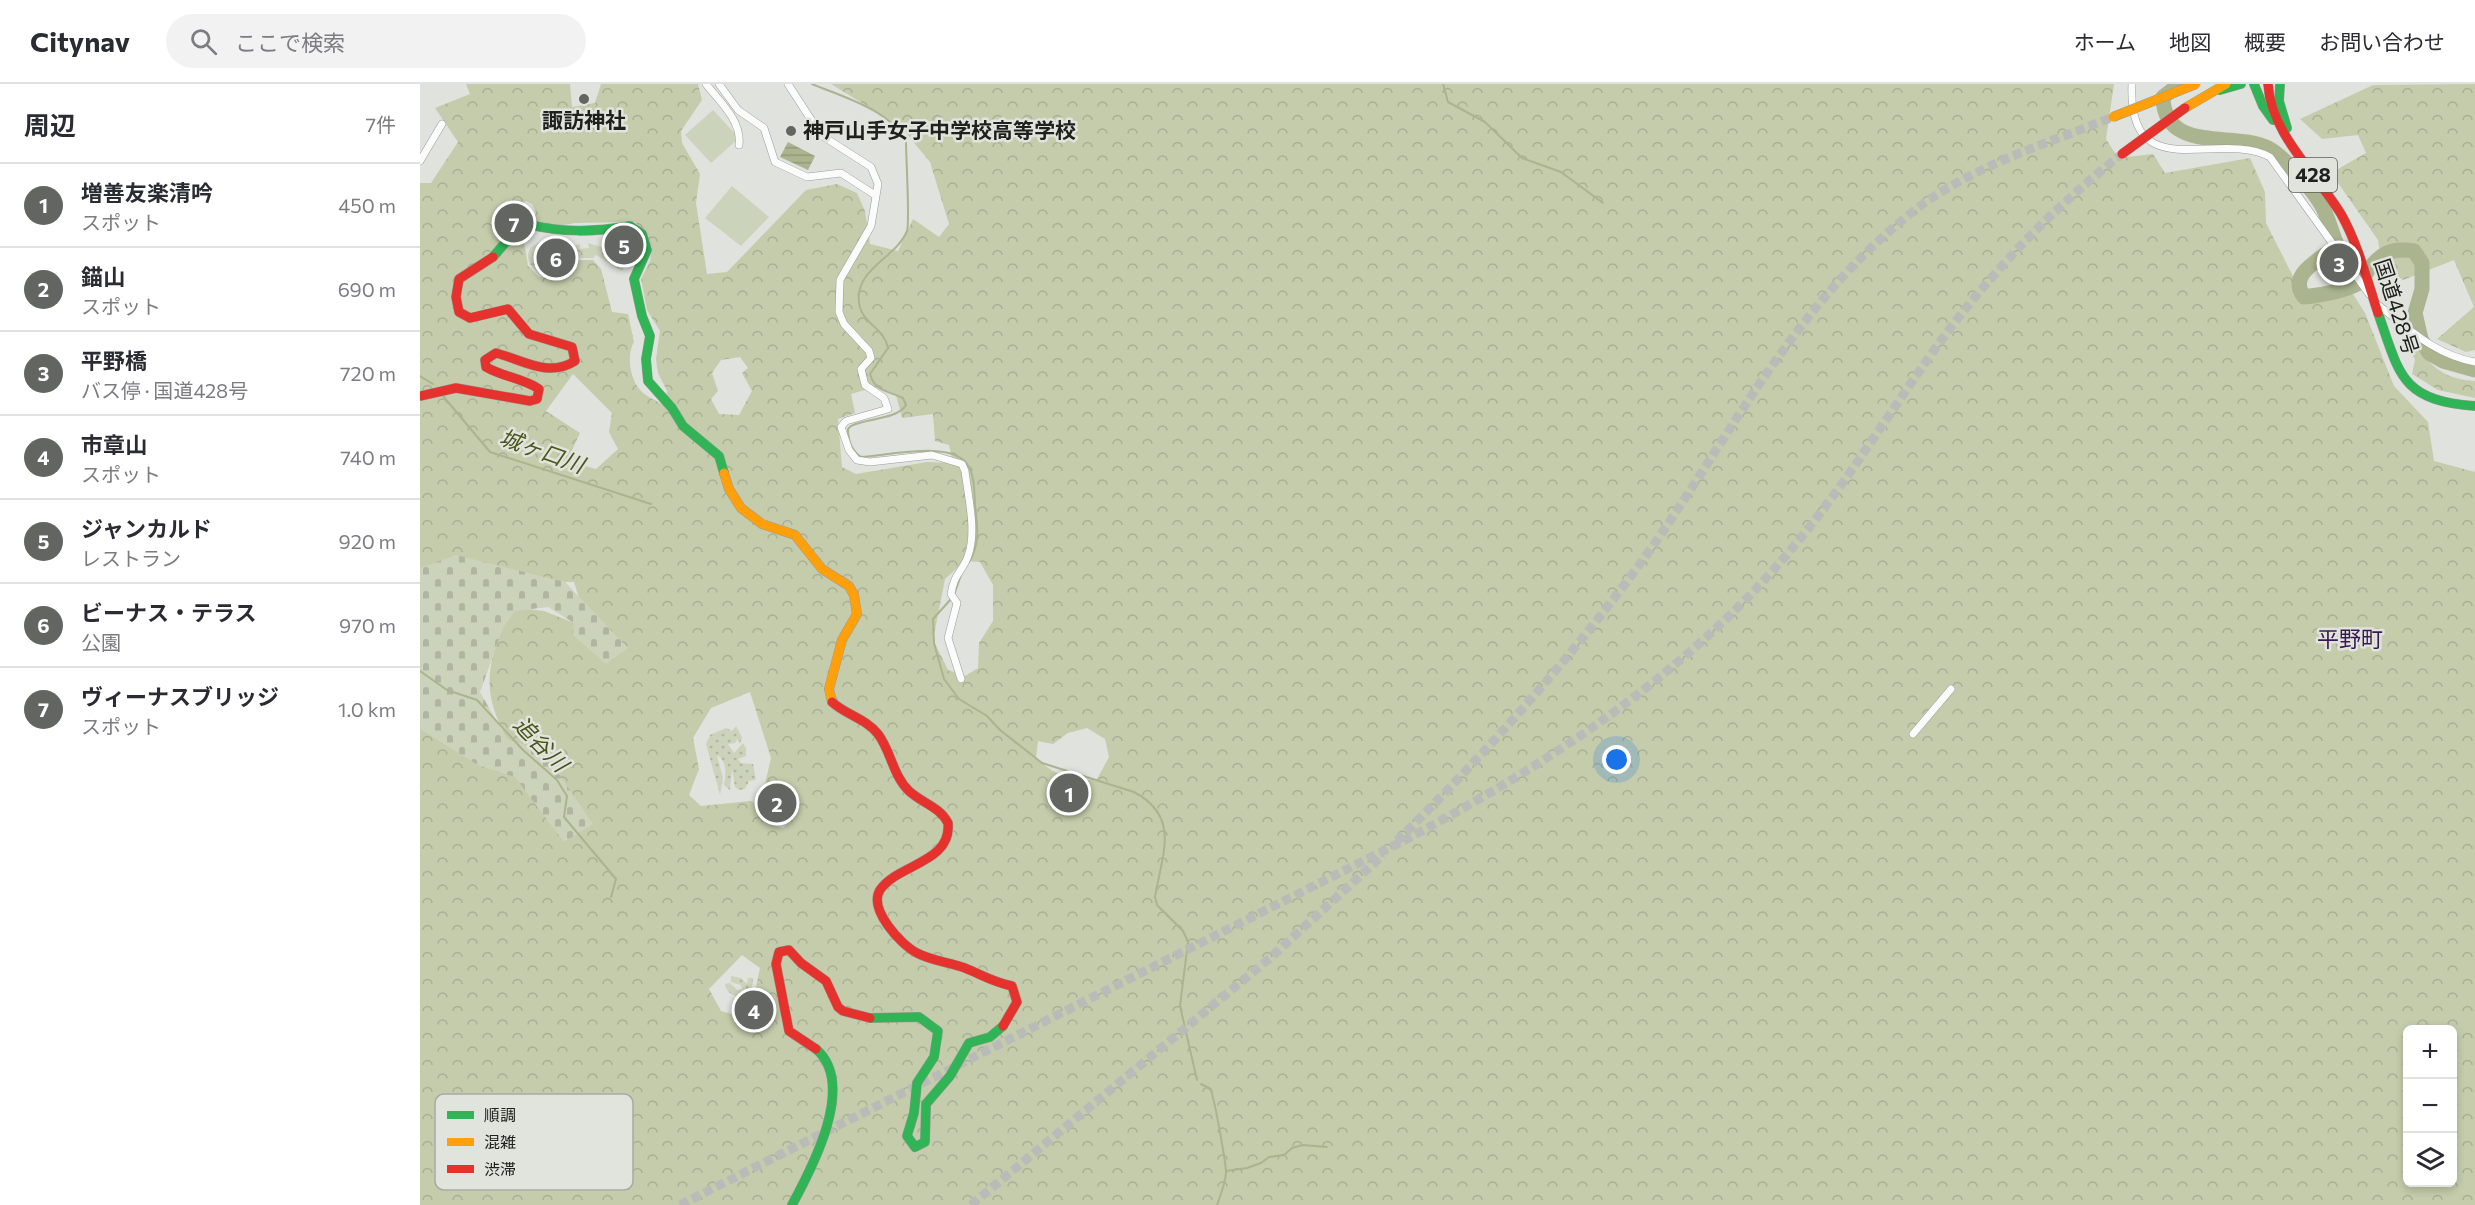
<!DOCTYPE html>
<html lang="ja">
<head>
<meta charset="utf-8">
<style>
	body { margin:0; font-family:Commissioner,"Noto Sans JP",sans-serif; background:#f2f2f3; color:#2b2b33 }
	.controls { position:absolute; right:18px; bottom:18px; display:grid; overflow:hidden; border-radius:9px; box-shadow:0 3px 9px #0003 }
	.controls button { width:54px; height:54px; display:grid; place-items:center; padding:0; border:0; border-bottom:2px solid #e1e1e2; background:#fff; color:#2b2b33; font:30px sans-serif }
	.you { position:absolute; left:1197px; top:676px; width:21px; height:21px; margin:-15px; border:4px solid #fff; border-radius:50%; background:#1a73e8; box-shadow:0 0 0 9px #1a73e833 }
	.badge { display:grid; place-items:center; width:39px; height:39px; border-radius:50%; background:#636561; color:#fff; font-size:20px; font-weight:700 }
	.pin { position:absolute; translate:-50% -50%; border:3px solid #fff; box-shadow:0 2px 6px #0006 }
	.list { margin:0; padding:0; list-style:none }
	h2 { display:flex; justify-content:space-between; align-items:center; height:78px; margin:0; padding:0 24px; font-size:26px }
	h2 small { font-size:20px; font-weight:400; color:#7c7c81 }
	.list li { display:grid; grid-template-columns:39px 1fr auto; gap:18px; align-items:center; box-sizing:border-box; height:84px; padding:0 24px; border-top:2px solid #e1e1e2 }
	.list b { display:block; font-size:22px; white-space:nowrap }
	.list p { margin:0; font-size:20px; white-space:nowrap; color:#7c7c81 }
	.list em { font-size:20px; font-style:normal; color:#7c7c81 }
	.icon { flex:none; width:33px; height:33px; fill:none; stroke:currentColor; stroke-width:2; stroke-linecap:round; stroke-linejoin:round }
	.map { position:relative; flex:none; width:2055px; height:1121px; overflow:hidden }
	header { display:flex; align-items:center; gap:36px; box-sizing:border-box; height:84px; padding:0 30px; background:#fff; border-bottom:2px solid #e1e1e2 }
	header strong { font-size:28px }
	nav { display:flex; gap:33px; margin-inline-start:auto; font-size:21px }
	.search { width:420px; height:54px; background:#f2f2f3; display:flex; align-items:center; gap:15px; box-sizing:border-box; padding:0 21px; border-radius:33px; color:#7c7c81; font-size:22px }
	main { display:flex }
	aside { flex:1; background:#fff }
	.map>svg:first-child { display:block }
</style>
</head>
<body>
<header>
<strong>Citynav</strong>
<div class="search"><svg class="icon" aria-label="search" viewBox="0 0 24 24"><circle cx="10" cy="10" r="6"/><path d="M15 15l6 6"/></svg>ここで検索</div>
<nav><a>ホーム</a><a>地図</a><a>概要</a><a>お問い合わせ</a></nav>
</header>
<main>
<aside>
<h2>周辺<small>7件</small></h2>
<ul class="list">
<li><span class="badge">1</span><div><b>増善友楽清吟</b><p>スポット</p></div><em>450 m</em></li>
<li><span class="badge">2</span><div><b>錨山</b><p>スポット</p></div><em>690 m</em></li>
<li><span class="badge">3</span><div><b>平野橋</b><p>バス停 · 国道428号</p></div><em>720 m</em></li>
<li><span class="badge">4</span><div><b>市章山</b><p>スポット</p></div><em>740 m</em></li>
<li><span class="badge">5</span><div><b>ジャンカルド</b><p>レストラン</p></div><em>920 m</em></li>
<li><span class="badge">6</span><div><b>ビーナス・テラス</b><p>公園</p></div><em>970 m</em></li>
<li><span class="badge">7</span><div><b>ヴィーナスブリッジ</b><p>スポット</p></div><em>1.0 km</em></li>
</ul>
</aside>
<div class="map">
<svg width="2055" height="1121" viewBox="0 0 2055 1121">
	<defs>
		<pattern id="grass-dots" width="8" height="8" patternUnits="userSpaceOnUse" patternTransform="scale(1.5)"><rect width="8" height="8" fill="#ccd3bb"/><path d="M2 2h.1M6 6h.1" fill="none" stroke="#afb5a0" stroke-width="1.8" stroke-linecap="round"/></pattern>
		<pattern id="forest-crowns" width="20" height="18" patternUnits="userSpaceOnUse" patternTransform="scale(1.5)"><rect width="20" height="18" fill="#c4ccac"/><path d="M2 6a3 3 0 1 1 6 0M12 15a3 3 0 1 1 6 0" fill="none" stroke="#a8af94"/></pattern>
		<pattern id="cemetery-stones" width="16" height="16" patternUnits="userSpaceOnUse" patternTransform="scale(1.5)"><rect width="16" height="16" fill="#ccd3bb"/><path d="M2 7V4a2 2 0 0 1 4 0v3zM10 15v-3a2 2 0 0 1 4 0v3z" fill="#afb5a0"/></pattern>
		<pattern id="park-crowns" width="20" height="18" patternUnits="userSpaceOnUse" patternTransform="scale(1.5)"><rect width="20" height="18" fill="#ccd3bb"/><path d="M2 6a3 3 0 1 1 6 0M12 15a3 3 0 1 1 6 0" fill="none" stroke="#afb5a0"/></pattern>
		<pattern id="water-rules" width="6" height="5" patternUnits="userSpaceOnUse" patternTransform="scale(1.5)"><rect width="6" height="5" fill="#aab48e"/><path d="M0 2.5h6" fill="none" stroke="#929a7a"/></pattern>
	</defs>
	<rect width="100%" height="100%" fill="#e0e2de"/>
	<!-- grass -->
	<path fill="url(#grass-dots)" d="M316,642l6,11 -2,7 -3,-5 -2,4 -7,1 6,9 9,-10 3,5v8l-8,3 3,4 12,1 3,16 -7,1 -4,8 -6,1 -4,-3 -3,-18 -2,21 -6,-5c2,-11 3,-24 -7,-30l6,23 -3,17 -14,-51 4,-9 16,-7 6,3z
		M311,892l10,2 6,6 1,-6h5l-1,9 -9,19 -6,1 -1,-5 6,-3c-8,-3 -16,-6 -17,-15l5,-1 7,7 5,-1 -1,-4 -10,-3z"/>
	<!-- forest -->
	<path fill="url(#forest-crowns)" fill-rule="evenodd" d="M46,0h104l2,23 23,-4 6,-19h97l4,16 -21,31 1,12 18,31 -4,29 11,71 20,-2 79,-82 31,-6 20,9 8,18 5,33 28,7 15,-32 26,18 10,-13 -19,-62 -29,-35 -70,-43h1283l-8,55 12,19 35,-4 12,19 85,-15 15,34 1,31 34,67 46,-7 19,30 29,73 34,36 6,39 41,11v733h-2055v-481l87,16c-26,-53 -18,-63 -7,-120l20,-12 24,3 33,13 4,-20 -7,-22 -154,-2v-397h11l27,-41 -23,-34 35,-14zM106,117l6,3 4,8 -4,10 21,5 22,-4 60,-1 10,11 7,15 -2,13 -9,18 6,31 13,21 -4,28 2,14 9,18 -1,15c-8,-4 -19,-9 -25,-15 -11,-11 -15,-36 -7,-49l-6,-28 -16,-2 -11,-43 -8,-9h-16l-29,18 -9,-1 -11,-11 -4,-24 -12,-5 -6,-9 9,-9 4,-14zM320,273l8,11 -6,5 10,18 -13,24 -20,-1 -8,-15 7,-8 -6,-18 9,-13zM153,290l39,39 -3,19 9,17 -22,20 -29,-8 13,-28 -34,-22zM455,303l21,8 6,23 31,-4 2,27 14,4 4,18 -26,-1 -71,12 -14,-7 -4,-48 17,-6 -4,-19zM545,477l15,1 13,23v36l-14,22 -1,25 -13,8 -17,-6 -15,-30 12,-61zM330,608l21,66 -6,26 13,29 12,8 -7,7 -15,-4 -4,-17 -13,-6 -50,5 -12,-11 10,-26 -6,-31 18,-30zM667,644l18,11 4,18 -12,22c-23,3 -45,-4 -61,-22l2,-16 15,3 15,-11zM322,871l18,13 -8,39 -14,9 -17,-5 -12,-22zM1988,946h44v152h-44z
		M2055,0v266l-9,2 -29,-13 37,-32 -20,-47 -51,20 -21,-13 -4,-27 -47,-67 35,-20 -8,-18 -36,4 -22,-20 73,-34z
		M1983,249c27,26 30,45 72,48v17l-37,-8 -26,-16 3,-14z"/>
	<!-- cemetery -->
	<path fill="url(#cemetery-stones)" d="M36,471l109,27 63,66 -22,16 -33,-29 1,-12 -26,-16 -33,4 -12,17 -23,64 27,47 36,12 50,73 -29,18 -49,-65 -37,-12 -58,-36v-161z"/>
	<!-- park -->
	<path fill="url(#park-crowns)" d="M118,159l21,8 21,-7v5l9,-1 -1,-5 20,6 19,13 -5,9 -26,-16 -3,3h-18l-21,13 -10,3c-13,-4 -20,-16 -13,-27z"/>
	<!-- garden -->
	<path fill="#ccd3bb" d="M293,26l26,28 -28,25 -26,-28z
		M312,102l37,31 -28,29 -36,-28z"/>
	<!-- water -->
	<path fill="url(#water-rules)" d="M368,58l27,14 -7,14 -28,-13z"/>
	<g fill="none" stroke-linecap="round" stroke-linejoin="round">
		<!-- stream -->
		<path stroke="#aab48e" stroke-width="2" d="M392,0c31,13 79,26 94,58 0,15 4,80 1,89 -11,27 -52,38 -48,71 2,22 25,25 29,46l-18,26c5,18 19,17 33,24l3,7c-9,15 -41,13 -55,21l-3,3c0,11 4,22 13,28 26,-1 90,-17 106,7 8,11 7,27 8,40 2,22 6,38 -6,58
			M1023,0l5,18 37,20 37,36 39,14 42,31
			M0,292l13,8
			M23,312l47,56 161,52
			M534,511l7,-20
			M531,515l-18,20 1,24 10,36 15,20 28,17 13,14 42,33 92,29c47,25 28,62 21,105l2,8 26,26 5,11 -8,64 17,74
			M0,587l27,19 30,10 46,50 34,30 10,16 -3,21 52,62 -5,18
			M781,1000c2,1 8,4 9,5 4,5 16,75 16,84 -1,11 -5,21 -9,32
			M806,1087l21,-3 14,-5 8,-6 15,-2 8,-7 11,-3 24,2"/>
		<!-- river -->
		<path stroke="#aab48e" stroke-width="15" d="M1760,0l-17,13c1,57 71,34 105,51 16,8 45,42 54,58 6,11 10,27 15,39 -14,14 -51,28 -33,52 18,-2 38,-5 55,-14 4,-2 6,-7 8,-11 12,-18 24,-25 47,-21l8,12v26l-7,24 6,26 8,14 14,8 32,9"/>
		<!-- secondary-tunnel -->
		<path stroke="#babbb8" stroke-width="9" stroke-dasharray="9 4.5" stroke-linecap="butt" d="M977,757c91,-90 178,-187 253,-291 85,-121 145,-247 265,-340 57,-44 131,-66 198,-93
			M260,1121l725,-365c147,-78 288,-170 394,-300 56,-68 100,-144 153,-214 49,-64 106,-122 170,-172
			M551,1121l299,-247 113,-103"/>
		<defs>
			<path id="street" d="M286,0c14,18 36,37 33,61
				M299,0l19,26 26,18 11,34 32,15 34,-4 34,22
				M368,0l33,51 50,32 7,17 -7,42 -31,54 -1,32 5,12 25,27 2,7 -10,11 4,16 19,13 4,11 -42,12 -5,6 8,23 8,10 13,2 62,-7 30,9 3,7c3,25 12,61 3,85 -5,15 -14,17 -17,38l6,9 -9,35 13,41
				M1712,0c-5,105 86,45 138,73l99,137
				M0,77l22,-37
				M1958,221c31,24 57,50 97,57
				M1493,650l38,-45"/>
			<path id="fast" d="M1834,0l9,22 10,14
				M1860,0l-1,17 8,27
				M1800,6l21,-6
				M73,173l23,-27 11,-6c35,9 67,8 103,2l12,8 5,16 -13,29 8,37 8,20 -4,23 2,22 24,27 11,18 36,30 5,17
				M1958,229c22,62 22,87 97,93
				M450,934l49,-1 19,14 -4,26 -17,26 -3,30 -7,23 8,11 10,-5 1,-38 24,-28 19,-33 21,-6 13,-11
				M372,1121c20,-37 65,-121 24,-156"/>
			<path id="slow" d="M1765,24l41,-24
				M304,389l5,16 12,19 21,16 33,11 27,34 27,17 5,9 3,19 -15,26 -13,49 3,13"/>
			<path id="jam" d="M1848,0c3,50 48,89 73,130 17,30 26,66 37,99
				M0,312l36,-8 74,13 7,-2 2,-10c-16,-11 -36,-12 -53,-22l-1,-7 11,-7c27,7 52,25 79,8l-3,-14 -43,-13 -21,-25 -38,9 -11,-6 -3,-15 3,-18 34,-22
				M412,618c14,13 33,16 46,32 13,17 15,42 31,57 13,12 31,16 39,32 4,40 -51,41 -68,67 -12,19 21,55 37,63 15,8 32,9 48,15 17,7 28,14 47,18l5,16 -14,24
				M396,965l-27,-18 -13,-67 3,-12 10,-2 12,13 25,18 12,26 5,4 27,7"/>
		</defs>
		<!-- street casing -->
		<use href="#street" stroke="#9a9c99" stroke-width="8"/>
		<!-- fast casing -->
		<use href="#fast" stroke="#9a9c99" stroke-width="10"/>
		<!-- slow casing -->
		<use href="#slow" stroke="#9a9c99" stroke-width="10"/>
		<!-- jam casing -->
		<use href="#jam" stroke="#9a9c99" stroke-width="10"/>
		<!-- street -->
		<use href="#street" stroke="#fafbfa" stroke-width="7"/>
		<!-- fast -->
		<use href="#fast" stroke="#30b455" stroke-width="9"/>
		<!-- slow -->
		<use href="#slow" stroke="#ff9f0a" stroke-width="9"/>
		<!-- jam -->
		<use href="#jam" stroke="#e5322d" stroke-width="9"/>
		<defs>
			<path id="slow-bridge" d="M1693,33l83,-33"/>
			<path id="jam-bridge" d="M1702,70l63,-46"/>
		</defs>
		<!-- slow-bridge casing -->
		<use href="#slow-bridge" stroke="#9a9c99" stroke-width="10" stroke-linecap="butt"/>
		<!-- jam-bridge casing -->
		<use href="#jam-bridge" stroke="#9a9c99" stroke-width="10" stroke-linecap="butt"/>
		<!-- slow-bridge -->
		<use href="#slow-bridge" stroke="#ff9f0a" stroke-width="9"/>
		<!-- jam-bridge -->
		<use href="#jam-bridge" stroke="#e5322d" stroke-width="9"/>
	</g>
	<!-- markers -->
	<g fill="#636561" stroke="#e1e4dc" stroke-width="2">
		<circle cx="164" cy="15" r="6"/>
		<circle cx="371" cy="47" r="6"/>
	</g>
	<g text-anchor="middle" stroke-width="5" stroke-linejoin="round" paint-order="stroke">
		<!-- shield labels -->
		<rect fill="#e1e4dc" stroke="#5a5c57" stroke-width="1.5" x="1869" y="74" width="48" height="34" rx="4.5"/>
		<g font-size="20" font-weight="bold" fill="#20211e">
			<text x="1893" y="98">428</text>
		</g>
		<!-- poi labels -->
		<g font-size="21" font-weight="bold" fill="#20211e" stroke="#e1e4dc">
			<text x="164" y="44">諏訪神社</text>
			<text x="383" y="54" text-anchor="start">神戸山手女子中学校高等学校</text>
		</g>
		<!-- street labels -->
		<g font-size="21" fill="#20211e" stroke="#e1e4dc">
			<text transform="translate(1976 223) rotate(72)" y="7">国道428号</text>
		</g>
		<!-- water labels -->
		<g font-size="22" font-style="italic" fill="#495519" stroke="#e1e4dc">
			<text transform="translate(122 367) rotate(20)" y="8">城ヶ口川</text>
			<text transform="translate(121 660) rotate(46)" y="8">追谷川</text>
		</g>
		<!-- neighbourhood labels -->
		<g font-size="22" fill="#391951" stroke="#e1e4dc">
			<text x="1930" y="563">平野町</text>
		</g>
	</g>
	<!-- legend -->
	<rect x="15" y="1010" width="198" height="96" rx="9" fill="#e1e4dc" stroke="#a7aaa3" stroke-width="1.5"/>
	<rect x="27" y="1027" width="27" height="8" fill="#30b455"/>
	<rect x="27" y="1054" width="27" height="8" fill="#ff9f0a"/>
	<rect x="27" y="1081" width="27" height="8" fill="#e5322d"/>
	<g font-size="16" fill="#20211e">
		<text x="64" y="1037">順調</text>
		<text x="64" y="1064">混雑</text>
		<text x="64" y="1091">渋滞</text>
	</g>
</svg>
<div class="controls">
<button>+</button>
<button>−</button>
<button><svg class="icon" aria-label="layers" viewBox="0 0 24 24"><path d="M12 4l9 5-9 5-9-5zM3 14l9 5 9-5"/></svg></button>
</div>
<div class="you"></div>
<div class="pin badge" style="left:649px;top:709px">1</div>
<div class="pin badge" style="left:357px;top:719px">2</div>
<div class="pin badge" style="left:1919px;top:179px">3</div>
<div class="pin badge" style="left:334px;top:926px">4</div>
<div class="pin badge" style="left:204px;top:161px">5</div>
<div class="pin badge" style="left:136px;top:174px">6</div>
<div class="pin badge" style="left:94px;top:139px">7</div>
</div>
</main>
</body>
</html>
